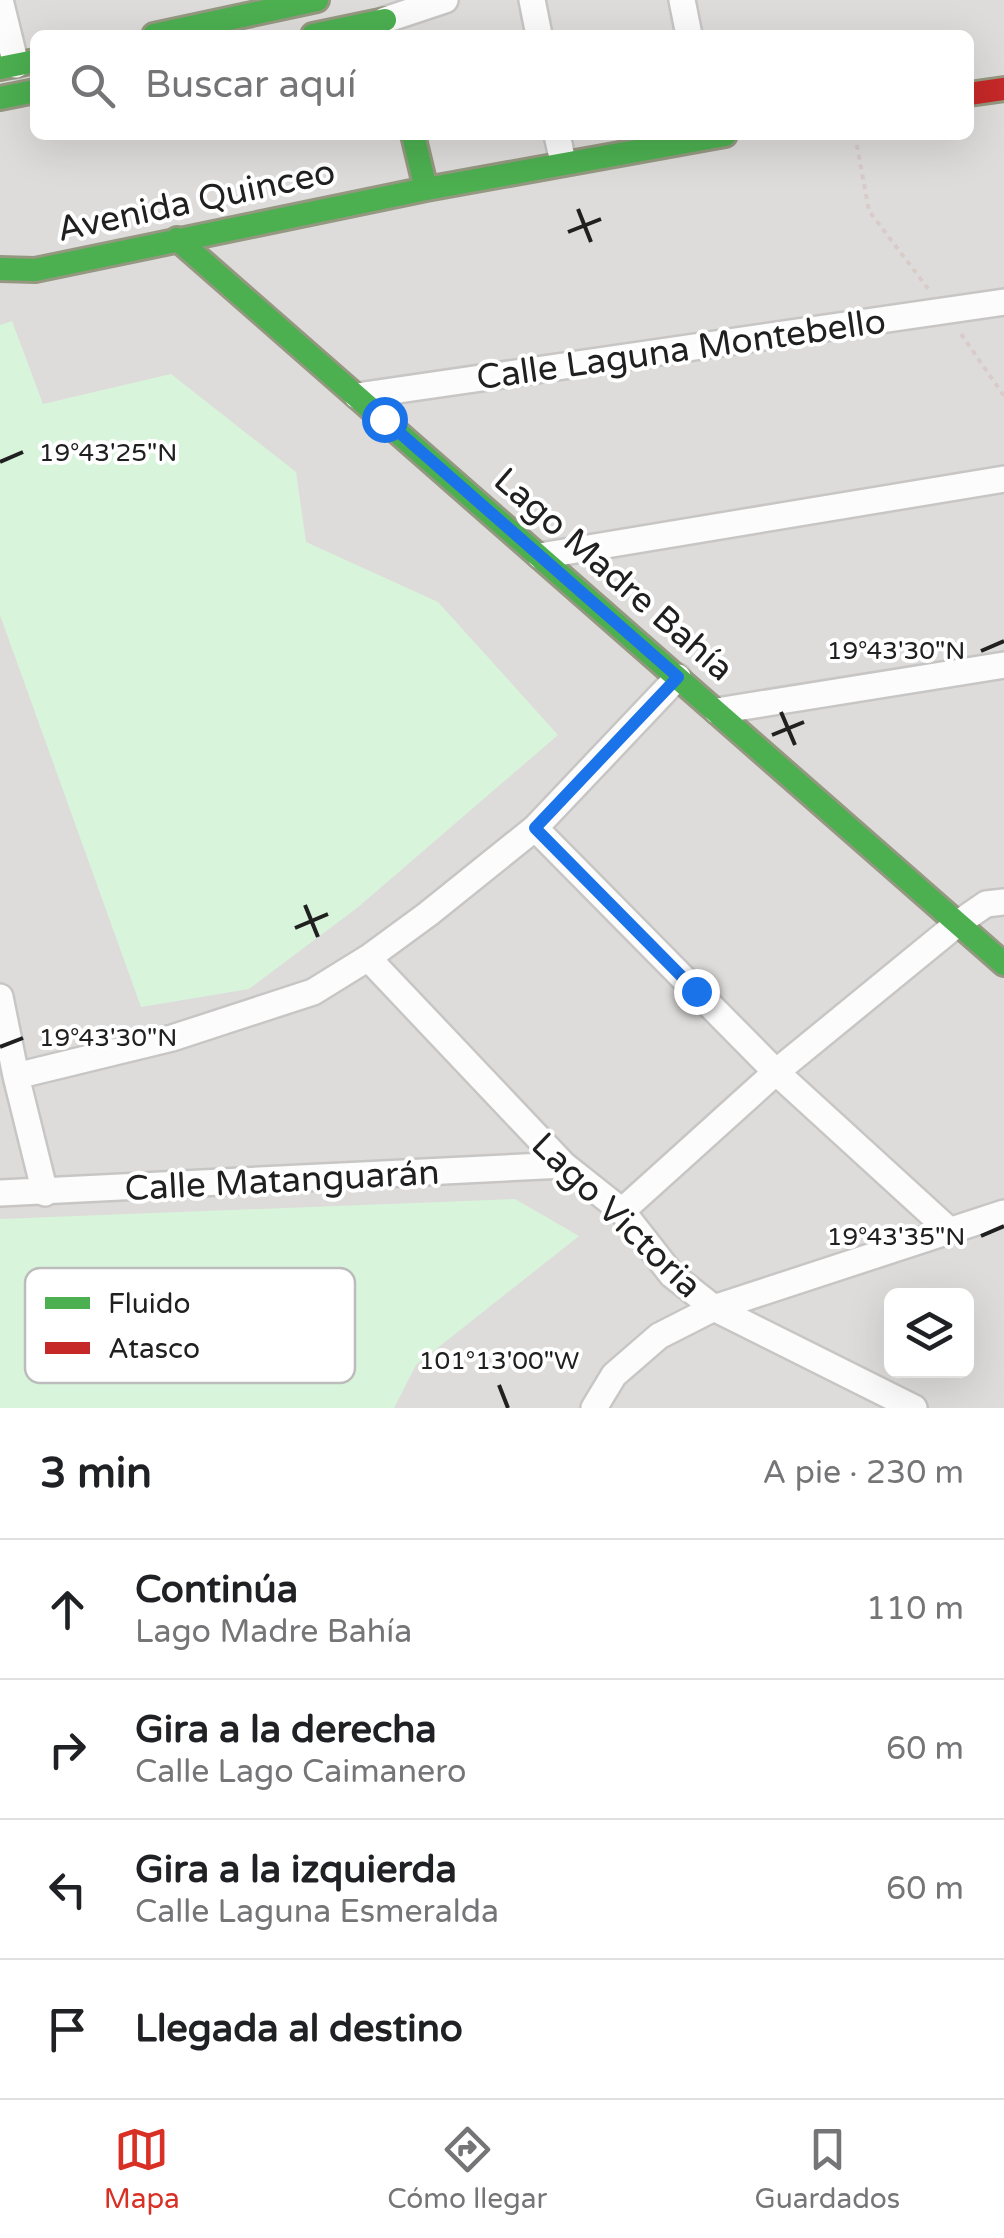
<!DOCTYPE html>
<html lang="es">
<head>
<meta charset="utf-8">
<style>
	body { margin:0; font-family:"Varela Round",sans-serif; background:#f6f6f6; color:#202124 }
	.controls { position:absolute; right:30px; bottom:30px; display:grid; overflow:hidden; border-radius:15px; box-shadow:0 10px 40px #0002 }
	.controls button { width:90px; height:90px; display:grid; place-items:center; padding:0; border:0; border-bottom:2px solid #e0e0e0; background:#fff; color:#202124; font:50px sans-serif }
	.stop { position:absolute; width:30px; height:30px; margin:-22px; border:8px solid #1a73e8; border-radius:50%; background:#fff }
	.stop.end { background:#1a73e8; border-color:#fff; box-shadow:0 2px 10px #0008 }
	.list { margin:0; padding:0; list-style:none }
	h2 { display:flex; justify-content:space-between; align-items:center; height:130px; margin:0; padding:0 40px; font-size:42px }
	h2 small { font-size:32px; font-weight:400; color:#757577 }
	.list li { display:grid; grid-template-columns:65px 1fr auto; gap:30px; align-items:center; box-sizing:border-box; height:140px; padding:0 40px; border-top:2px solid #e0e0e0 }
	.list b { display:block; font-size:38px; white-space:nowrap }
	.list p { margin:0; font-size:32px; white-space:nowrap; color:#757577 }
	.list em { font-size:32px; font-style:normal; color:#757577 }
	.icon { flex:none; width:55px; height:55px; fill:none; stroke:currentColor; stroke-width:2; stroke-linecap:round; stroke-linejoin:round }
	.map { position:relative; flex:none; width:1004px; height:1408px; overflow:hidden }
	.search { position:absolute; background:#fff; box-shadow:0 10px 40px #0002; left:30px; right:30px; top:30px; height:110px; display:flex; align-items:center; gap:25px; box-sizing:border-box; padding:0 35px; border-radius:15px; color:#757577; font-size:38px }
	.sheet { height:690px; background:#fff }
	nav { display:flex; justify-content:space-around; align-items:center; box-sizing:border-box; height:140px; border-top:2px solid #e0e0e0; background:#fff; font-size:28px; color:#757577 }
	nav a { display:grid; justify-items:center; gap:5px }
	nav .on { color:#d93025 }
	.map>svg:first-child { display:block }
</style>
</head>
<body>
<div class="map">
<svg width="1004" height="1408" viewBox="0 0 1004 1408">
	<rect width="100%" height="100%" fill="#efede9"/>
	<!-- residential -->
	<path fill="#dedcda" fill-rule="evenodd" d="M0,0h1004v1408h-1004zM35,35h934v100h-934zM892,1296h74v74h-74z"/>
	<!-- park -->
	<path fill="#d8f4db" d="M12,321l31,83 128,-30 125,98 10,70 132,60 120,133 -201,173 -108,81 -108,18 -141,-392v-290z
		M515,1199l64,37 -163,129 -22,43h-394v-189z"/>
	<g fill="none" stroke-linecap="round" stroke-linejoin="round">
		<defs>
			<path id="street" d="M0,0l16,65
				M532,0l7,35
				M682,0l7,35
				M385,20l60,-20
				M557,135l6,27
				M357,396l647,-94
				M540,556l464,-77
				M717,711l287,-46
				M535,828l241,244 174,159
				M368,958l196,207 58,46 50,64 42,33 200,100
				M0,997l16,79 29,117
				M16,1076l156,-38 141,-46 55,-34 60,-44 107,-86 143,-151
				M0,1193l564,-28
				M622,1211l154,-139 181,-148 29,-20 18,-2
				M594,1408l20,-33 45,-39 55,-28 290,-95"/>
			<path id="fast" d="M154,35l163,-35
				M313,35l72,-15
				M0,68l35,-7
				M0,98l35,-7
				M413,135l13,54
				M177,239l827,725
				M0,269l35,1 391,-81 299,-54"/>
			<path id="jam" d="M969,94l35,-5"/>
		</defs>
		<!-- street casing -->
		<use href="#street" stroke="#c7c6c5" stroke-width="30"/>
		<!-- fast casing -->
		<use href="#fast" stroke="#959880" stroke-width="28"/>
		<!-- jam casing -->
		<use href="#jam" stroke="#959880" stroke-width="28"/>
		<!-- path -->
		<path stroke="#d8ccc9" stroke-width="4" stroke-dasharray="5 5" stroke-linecap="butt" d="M855,135l14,76 60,79
			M961,334l43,62"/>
		<!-- street -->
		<use href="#street" stroke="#fdfcfc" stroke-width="25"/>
		<!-- fast -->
		<use href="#fast" stroke="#4caf50" stroke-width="22"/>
		<!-- jam -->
		<use href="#jam" stroke="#c62828" stroke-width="22"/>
	</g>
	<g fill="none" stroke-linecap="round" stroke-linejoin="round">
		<!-- route -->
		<path stroke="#1a73e8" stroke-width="12" d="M384,419l294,258 -143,151 161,163"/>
	</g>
	<!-- ticks -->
	<path fill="none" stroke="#202020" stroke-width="4" d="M578,209l13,33M568,232l33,-13M0,462l23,-10M981,651l23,-10M781,712l14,33M772,735l32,-13M305,905l13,32M295,928l33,-14M0,1047l23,-9M981,1236l23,-10M499,1385l9,23"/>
	<g text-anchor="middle" stroke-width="8" stroke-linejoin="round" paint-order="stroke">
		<!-- street labels -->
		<g font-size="35" fill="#202020" stroke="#fff">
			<text transform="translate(196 200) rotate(-12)" y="12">Avenida Quinceo</text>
			<text transform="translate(681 349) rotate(-8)" y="12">Calle Laguna Montebello</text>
			<text transform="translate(614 574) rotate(41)" y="12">Lago Madre Bahía</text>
			<text transform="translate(282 1180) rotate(-3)" y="12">Calle Matanguarán</text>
			<text transform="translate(617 1215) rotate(44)" y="12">Lago Victoria</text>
		</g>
	</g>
	<!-- legend -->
	<rect x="25" y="1268" width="330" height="115" rx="15" fill="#fff" stroke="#bcbcbc" stroke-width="2.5"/>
	<rect x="45" y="1297" width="45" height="12" fill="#4caf50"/>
	<rect x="45" y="1342" width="45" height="12" fill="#c62828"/>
	<g font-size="28" fill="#202020">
		<text x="108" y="1313">Fluido</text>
		<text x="108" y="1358">Atasco</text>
	</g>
	<g font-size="25" text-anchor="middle" fill="#202020" stroke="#fff" stroke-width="8" stroke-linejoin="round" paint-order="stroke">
		<text x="108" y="461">19°43'25"N</text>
		<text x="896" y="659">19°43'30"N</text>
		<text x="108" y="1046">19°43'30"N</text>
		<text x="896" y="1245">19°43'35"N</text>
		<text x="499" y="1369">101°13'00"W</text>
	</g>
</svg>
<div class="controls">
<button><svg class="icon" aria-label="layers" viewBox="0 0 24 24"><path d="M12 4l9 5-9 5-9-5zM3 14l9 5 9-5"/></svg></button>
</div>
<div class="stop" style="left:384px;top:419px"></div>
<div class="stop end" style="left:696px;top:991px"></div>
<div class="search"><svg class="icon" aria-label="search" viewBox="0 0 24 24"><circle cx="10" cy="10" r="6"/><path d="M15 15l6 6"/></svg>Buscar aquí</div>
</div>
<section class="sheet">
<h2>3 min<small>A pie · 230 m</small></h2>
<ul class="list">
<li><svg class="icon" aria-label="ahead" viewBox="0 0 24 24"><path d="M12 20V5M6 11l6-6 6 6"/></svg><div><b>Continúa</b><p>Lago Madre Bahía</p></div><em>110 m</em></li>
<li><svg class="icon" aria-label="right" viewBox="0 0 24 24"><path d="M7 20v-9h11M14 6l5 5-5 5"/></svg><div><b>Gira a la derecha</b><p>Calle Lago Caimanero</p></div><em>60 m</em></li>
<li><svg class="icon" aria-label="left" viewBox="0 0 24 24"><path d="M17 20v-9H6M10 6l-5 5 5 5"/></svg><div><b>Gira a la izquierda</b><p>Calle Laguna Esmeralda</p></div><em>60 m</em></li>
<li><svg class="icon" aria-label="arrive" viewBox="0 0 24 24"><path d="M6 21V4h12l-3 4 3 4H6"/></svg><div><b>Llegada al destino</b></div></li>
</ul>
</section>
<nav>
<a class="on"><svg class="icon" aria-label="map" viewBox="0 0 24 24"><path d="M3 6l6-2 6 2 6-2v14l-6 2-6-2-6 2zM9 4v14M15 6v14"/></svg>Mapa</a>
<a><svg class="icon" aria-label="directions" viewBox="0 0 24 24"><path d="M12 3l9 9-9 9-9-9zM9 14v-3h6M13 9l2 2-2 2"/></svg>Cómo llegar</a>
<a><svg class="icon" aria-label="saved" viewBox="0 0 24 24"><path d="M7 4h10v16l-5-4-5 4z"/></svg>Guardados</a>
</nav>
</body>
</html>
